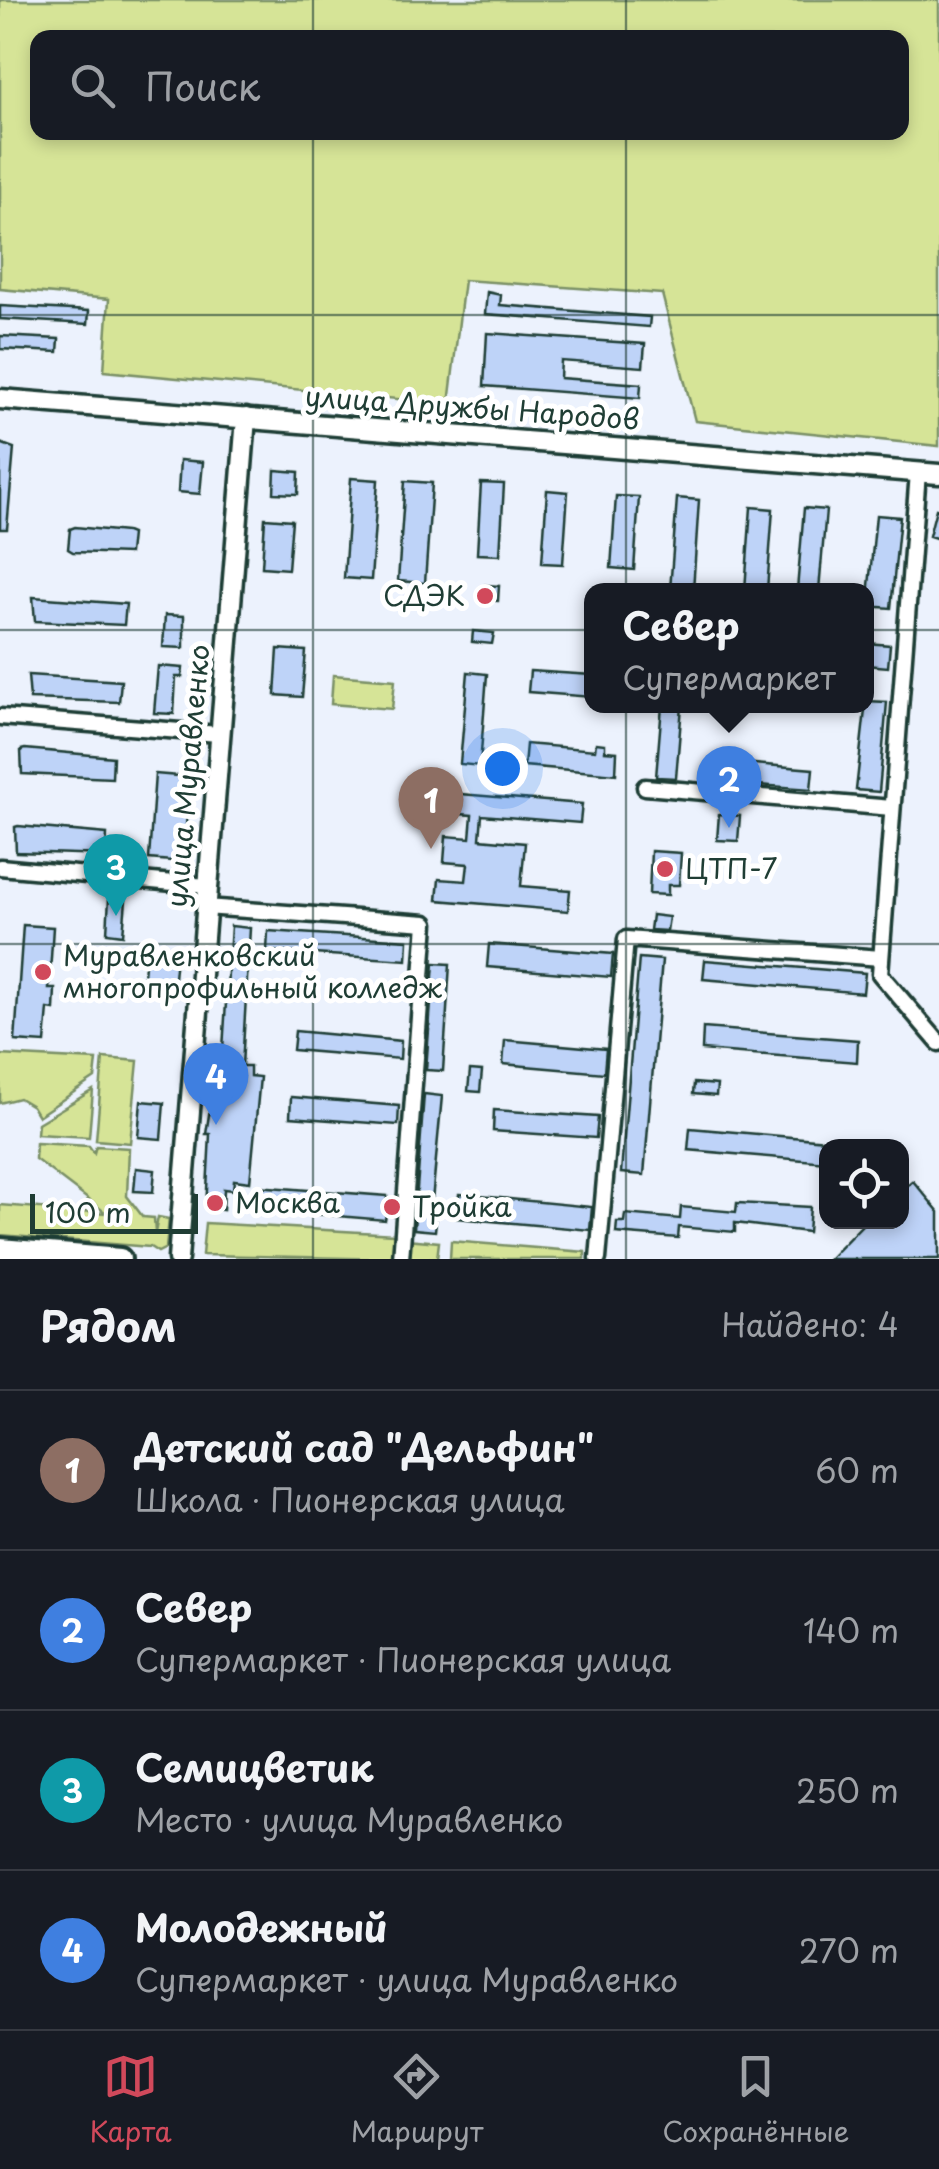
<!DOCTYPE html>
<html lang="ru">
<head>
<meta charset="utf-8">
<style>
	body { margin:0; font-family:"Playpen Sans",sans-serif; background:#20242c; color:#f1f3f6 }
	.controls { position:absolute; right:30px; bottom:30px; display:grid; overflow:hidden; border-radius:20px; box-shadow:0 5px 15px #0003 }
	.controls button { width:90px; height:90px; display:grid; place-items:center; padding:0; border:0; border-bottom:2px solid #363941; background:#171b24; color:#f1f3f6; font:50px sans-serif }
	.scale { position:absolute; left:30px; bottom:25px; width:168px; box-sizing:border-box; padding-left:10px; border:5px solid #1f3d34; border-top:0; font-size:28px; line-height:35px; white-space:nowrap; color:#1f3d34; -webkit-text-stroke:8px #fff; paint-order:stroke }
	.you { position:absolute; left:502px; top:768px; width:35px; height:35px; margin:-25px; border:8px solid #fff; border-radius:50%; background:#1a73e8; box-shadow:0 0 0 15px #1a73e833 }
	.badge { display:grid; place-items:center; width:65px; height:65px; border-radius:50%; background:#d1495b; color:#fff; font-size:32px; font-weight:700 }
	.pin { position:absolute; translate:-50% -82px; filter:drop-shadow(0 2px 5px #0008) }
	.pin::after { content:''; position:absolute; top:52px; width:35px; height:30px; background:inherit; clip-path:polygon(0 0,100% 0,50% 100%) }
	.popup { position:absolute; left:584px; top:583px; width:290px; height:130px; box-sizing:border-box; display:grid; place-content:center; border-radius:20px; background:#171b24; filter:drop-shadow(0 2px 8px #0005); font-size:32px; white-space:nowrap; color:#9ea1a6 }
	.popup b { font-size:38px; color:#f1f3f6 }
	.popup::after { content:''; position:absolute; left:50%; top:100%; margin-left:-20px; border:20px solid transparent; border-top-color:#171b24 }
	.list { margin:0; padding:0; list-style:none }
	h2 { display:flex; justify-content:space-between; align-items:center; height:130px; margin:0; padding:0 40px; font-size:42px }
	h2 small { font-size:32px; font-weight:400; color:#9ea1a6 }
	.list li { display:grid; grid-template-columns:65px 1fr auto; gap:30px; align-items:center; box-sizing:border-box; height:160px; padding:0 40px; border-top:2px solid #363941 }
	.list b { display:block; font-size:38px; white-space:nowrap }
	.list p { margin:0; font-size:32px; white-space:nowrap; color:#9ea1a6 }
	.list em { font-size:32px; font-style:normal; color:#9ea1a6 }
	.icon { flex:none; width:55px; height:55px; fill:none; stroke:currentColor; stroke-width:2; stroke-linecap:round; stroke-linejoin:round }
	.map { position:relative; flex:none; width:939px; height:1259px; overflow:hidden }
	.search { position:absolute; background:#171b24; box-shadow:0 5px 15px #0003; left:30px; right:30px; top:30px; height:110px; display:flex; align-items:center; gap:25px; box-sizing:border-box; padding:0 35px; border-radius:20px; color:#9ea1a6; font-size:38px }
	.sheet { height:770px; background:#171b24 }
	nav { display:flex; justify-content:space-around; align-items:center; box-sizing:border-box; height:140px; border-top:2px solid #363941; background:#171b24; font-size:28px; color:#9ea1a6 }
	nav a { display:grid; justify-items:center; gap:5px }
	nav .on { color:#d1495b }
	.map>svg:first-child { display:block }
</style>
</head>
<body>
<div class="map">
<svg width="939" height="1259" viewBox="0 0 939 1259">
	<rect width="100%" height="100%" fill="#ecf2fd"/>
	<filter id="ink" filterUnits="userSpaceOnUse"><feTurbulence type="fractalNoise" baseFrequency=".01" numOctaves="2"/><feDisplacementMap in="SourceGraphic" scale="20" xChannelSelector="R" yChannelSelector="G"/><feConvolveMatrix kernelMatrix="1 2 1 2 8 2 1 2 1" color-interpolation-filters="sRGB"/></filter>
	<g filter="url(#ink)">
		<!-- green -->
		<path fill="#d6e497" stroke="#7a9066" stroke-width="2.5" fill-rule="evenodd" d="M0,0h939v446l-244,-25 -33,-127 -198,-14 -15,124 -345,-33 5,-72 -109,-10zM38,38h864v94h-864z
			M333,675l62,5 -3,29 -61,-5z
			M0,1055l97,5 -2,18 -57,38 -6,-10 -13,-8 -19,5z
			M103,1058l35,3 -8,82 -34,-3z
			M93,1090l-4,47 -52,-3 1,-11z
			M36,1143l53,3 5,7 2,-7 33,2 -2,48 16,21 11,1 1,15 3,-16 11,2 -3,29 -8,4 -8,-5 -150,-12v-30l106,8 -71,-54z
			M205,1223l189,11 -2,25 -190,-4z
			M406,1239l33,3 -2,17h-33z
			M451,1241l134,11v7h-135z"/>
		<!-- building -->
		<path fill="#bed3f8" stroke="#1f3d34" stroke-width="2.5" d="M487,292l14,3 -1,10 150,12 -1,10 -164,-13z
			M0,306l89,5 -1,13 -88,-5z
			M487,333l158,11 -2,23 -82,-6 -1,17 81,6 -1,14 -156,-12z
			M0,336l59,3 -1,13 -58,-3z
			M0,443l14,5 -7,81h-7z
			M180,460l23,2 -3,32 -22,-2z
			M275,470l24,2 -1,22 -24,-1z
			M351,478l27,2 -7,100 -27,-2z
			M405,481l27,2 -7,100 -27,-2z
			M481,483l23,1 -4,71 -23,-1z
			M547,490l21,2 -5,72 -21,-1z
			M616,496l23,1 -5,73 -23,-2z
			M677,498l22,2 -6,90h-23z
			M751,507l22,2 -6,81h-22z
			M804,508l22,2 -7,80h-22z
			M936,509l3,1v29l-10,-3z
			M876,515l24,2 -9,91 -24,-2z
			M265,518l27,2 -4,49 -26,-2z
			M75,527l51,5 5,2 -2,20 -56,-2 -5,-3 2,-20z
			M485,585l14,1 -1,15 -14,-1z
			M33,597l93,7 -2,21 -89,-4z
			M165,615l19,1v32l-21,-1z
			M473,631l21,2 -2,11 -20,-2z
			M866,643l24,2 -2,22 -22,-2z
			M278,649l28,2 -4,46 -27,-2z
			M158,666l25,2 -1,9h-6l-2,37 -20,-1z
			M530,671l62,4v22l-64,-5z
			M468,672l19,2 -7,92 -20,-2z
			M28,675l93,6 -2,21 -89,-3z
			M866,701l21,1 -8,90 -23,-2z
			M662,706h20l-6,72 -20,-1z
			M596,743l9,1v7l12,1 -1,22 -92,-8 2,-22 69,6z
			M25,749l88,8 -1,21 -90,-4 -1,-24z
			M719,761l94,8 -2,20 -94,-7z
			M155,774l35,3 -7,85 -34,-3z
			M448,793l134,11 -2,19 -98,-8 -2,24 45,4 -4,43 49,4 -2,21 -131,-11 2,-21 27,2 2,-17 -24,-2 2,-26 24,2 2,-23 -26,-2z
			M719,814l21,2 -2,25 -21,-1z
			M18,826l89,8 -1,21 -90,-3 -1,-25z
			M651,851l30,2 -2,32h-11v10l-19,-1z
			M109,898l17,2 -3,35 -16,-2z
			M652,915l17,2 -2,14 -17,-1z
			M23,925l30,2 -4,62h6l-1,21 -6,-1 -3,34 -30,-2z
			M231,926l19,2 -8,138h8v10l10,1 -10,105 -16,-2 -1,10 -9,-1 -1,21 -17,-2 4,-74h-4l11,-71 5,1z
			M268,931l140,9 -1,20 -140,-9z
			M489,944l124,10 -2,23 -124,-10z
			M146,954l30,3 -3,32 -30,-3z
			M639,958l23,2 -18,215 -23,-2z
			M705,960l160,13 -2,20 -160,-14z
			M434,963l16,1 -7,107 -17,-1z
			M703,1028l155,12 -1,22 -155,-12z
			M295,1031l106,10 -1,18 -107,-9z
			M505,1040l101,9 -2,24 -101,-9z
			M470,1070l12,1 -2,21 -12,-1z
			M694,1083l23,2 -1,11 -23,-2z
			M424,1094l18,2 -10,105 6,1 -3,29 -21,-2z
			M291,1097l108,9 -1,19 -108,-8z
			M141,1101l23,2 -3,36 -23,-2z
			M494,1110l104,7 -2,21 -103,-7z
			M690,1128l136,12v22l-138,-12z
			M136,1168l19,2 -2,22 -19,-1z
			M913,1181l26,31v47h-110l36,-37h37v-32z
			M256,1186l131,10v4l8,1 -1,14 -8,-1 -1,6 -131,-11z
			M459,1194l133,13 -2,23 -133,-12z
			M737,1203l73,4 -2,25 -73,-9v9l-56,-5 -1,11 -62,-5 1,-11h7l1,-8 55,5 1,-12 55,5z"/>
		<g fill="none" stroke-linecap="round" stroke-linejoin="round">
			<defs>
				<path id="minor" d="M918,472l-38,502 59,69
					M0,717l219,17
					M645,787l247,21
					M0,867l206,19
					M205,907l221,16 -25,336
					M598,1259l28,-320 255,19"/>
				<path id="tertiary" d="M0,399l939,75
					M178,1259l68,-841"/>
				<path id="secondary" d="M0,1249l120,10"/>
			</defs>
			<!-- minor casing -->
			<use href="#minor" stroke="#1f3d34" stroke-width="21"/>
			<!-- tertiary casing -->
			<use href="#tertiary" stroke="#1f3d34" stroke-width="25"/>
			<!-- secondary casing -->
			<use href="#secondary" stroke="#1f3d34" stroke-width="28"/>
			<!-- minor -->
			<use href="#minor" stroke="#fff" stroke-width="14"/>
			<!-- tertiary -->
			<use href="#tertiary" stroke="#fff" stroke-width="18"/>
			<!-- secondary -->
			<use href="#secondary" stroke="#fff" stroke-width="20"/>
		</g>
	</g>
	<!-- grid -->
	<path fill="none" stroke="#1f3d34" stroke-width="2.5" stroke-opacity="0.55" d="M313,0v38M626,0v38M313,132v1127M626,132v1127M0,315h939M0,630h939M0,944h939"/>
	<!-- markers -->
	<g fill="#d1495b" stroke="#fff" stroke-width="4">
		<circle cx="485" cy="596" r="10"/>
		<circle cx="665" cy="869" r="10"/>
		<circle cx="43" cy="972" r="10"/>
		<circle cx="215" cy="1203" r="10"/>
		<circle cx="392" cy="1207" r="10"/>
	</g>
	<g text-anchor="middle" stroke-width="10" stroke-linejoin="round" paint-order="stroke">
		<!-- street labels -->
		<g font-size="28" fill="#1f3d34" stroke="#fff">
			<text transform="translate(472 408) rotate(4)" y="10">улица Дружбы Народов</text>
			<text transform="translate(188 776) rotate(-85)" y="10">улица Муравленко</text>
		</g>
		<!-- poi labels -->
		<g font-size="28" fill="#1f3d34" stroke="#fff" text-anchor="start">
			<text x="465" y="606" text-anchor="end">СДЭК</text>
			<text x="685" y="879">ЦТП-7</text>
			<text x="63" y="966">Муравленковский<tspan x="63" dy="32">многопрофильный колледж</tspan></text>
			<text x="235" y="1213">Москва</text>
			<text x="412" y="1217">Тройка</text>
		</g>
	</g>
</svg>
<div class="controls">
<button><svg class="icon" aria-label="locate" viewBox="0 0 24 24"><circle cx="12" cy="12" r="6"/><path d="M12 2v4M12 18v4M2 12h4M18 12h4"/></svg></button>
</div>
<div class="scale">100 m</div>
<div class="you"></div>
<div class="pin badge" style="left:431px;top:849px;background:#8d6e63">1</div>
<div class="pin badge" style="left:729px;top:828px;background:#3f7fe0">2</div>
<div class="popup"><b>Север</b>Супермаркет</div>
<div class="pin badge" style="left:116px;top:916px;background:#0f9aa8">3</div>
<div class="pin badge" style="left:216px;top:1125px;background:#3f7fe0">4</div>
<div class="search"><svg class="icon" aria-label="search" viewBox="0 0 24 24"><circle cx="10" cy="10" r="6"/><path d="M15 15l6 6"/></svg>Поиск</div>
</div>
<section class="sheet">
<h2>Рядом<small>Найдено: 4</small></h2>
<ul class="list">
<li><span class="badge" style="background:#8d6e63">1</span><div><b>Детский сад &quot;Дельфин&quot;</b><p>Школа · Пионерская улица</p></div><em>60 m</em></li>
<li><span class="badge" style="background:#3f7fe0">2</span><div><b>Север</b><p>Супермаркет · Пионерская улица</p></div><em>140 m</em></li>
<li><span class="badge" style="background:#0f9aa8">3</span><div><b>Семицветик</b><p>Место · улица Муравленко</p></div><em>250 m</em></li>
<li><span class="badge" style="background:#3f7fe0">4</span><div><b>Молодежный</b><p>Супермаркет · улица Муравленко</p></div><em>270 m</em></li>
</ul>
</section>
<nav>
<a class="on"><svg class="icon" aria-label="map" viewBox="0 0 24 24"><path d="M3 6l6-2 6 2 6-2v14l-6 2-6-2-6 2zM9 4v14M15 6v14"/></svg>Карта</a>
<a><svg class="icon" aria-label="directions" viewBox="0 0 24 24"><path d="M12 3l9 9-9 9-9-9zM9 14v-3h6M13 9l2 2-2 2"/></svg>Маршрут</a>
<a><svg class="icon" aria-label="saved" viewBox="0 0 24 24"><path d="M7 4h10v16l-5-4-5 4z"/></svg>Сохранённые</a>
</nav>
</body>
</html>
